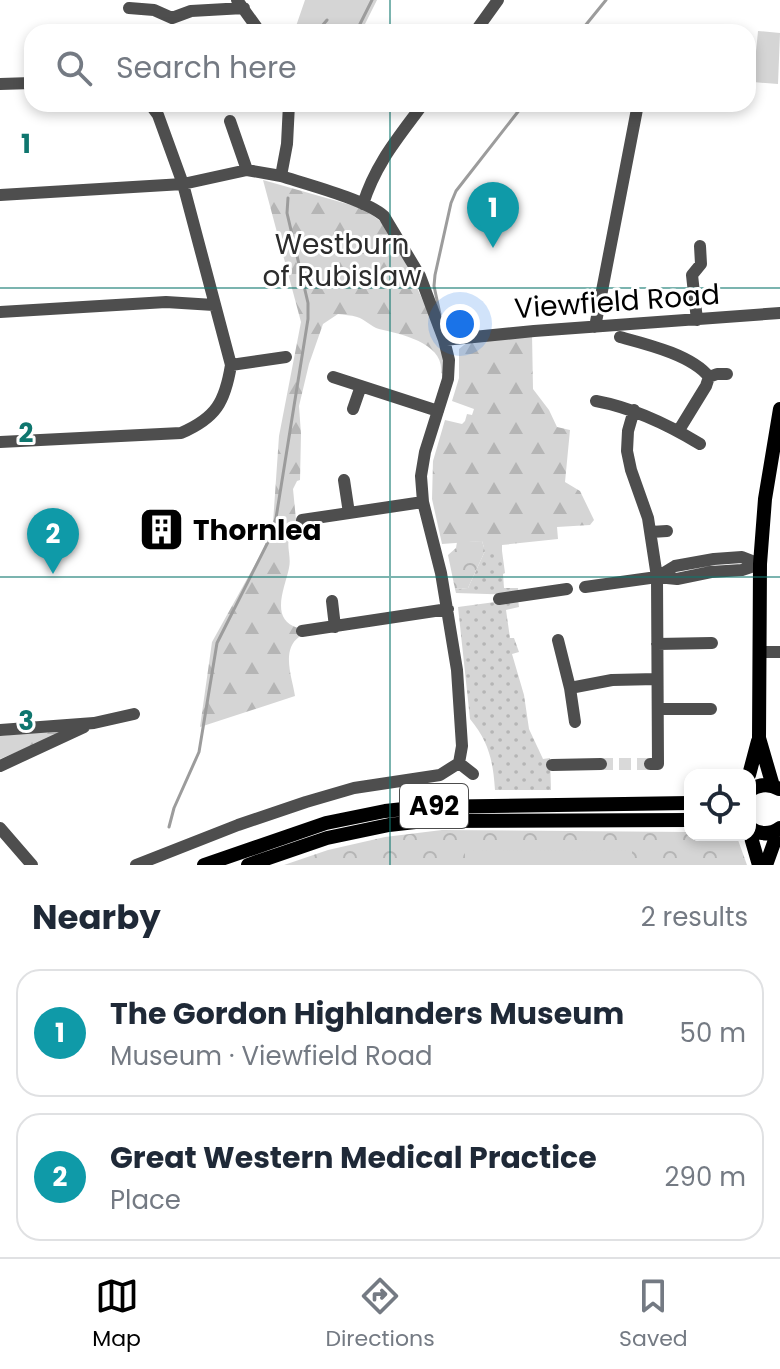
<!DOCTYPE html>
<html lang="en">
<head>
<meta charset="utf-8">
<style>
	body { margin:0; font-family:Poppins,sans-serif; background:#f6f6f7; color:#1f2937 }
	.controls { position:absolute; right:24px; bottom:24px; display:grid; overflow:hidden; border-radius:16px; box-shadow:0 4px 12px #0003 }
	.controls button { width:72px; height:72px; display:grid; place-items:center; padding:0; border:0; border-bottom:2px solid #e0e1e3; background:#fff; color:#1f2937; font:40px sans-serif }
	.you { position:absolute; left:460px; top:324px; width:28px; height:28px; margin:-20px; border:6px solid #fff; border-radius:50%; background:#1a73e8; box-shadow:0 0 0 12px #1a73e833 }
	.badge { display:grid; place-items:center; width:52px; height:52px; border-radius:50%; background:#000; color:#fff; font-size:26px; font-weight:700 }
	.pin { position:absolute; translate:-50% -66px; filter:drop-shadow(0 2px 4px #0008) }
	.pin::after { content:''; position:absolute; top:42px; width:28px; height:24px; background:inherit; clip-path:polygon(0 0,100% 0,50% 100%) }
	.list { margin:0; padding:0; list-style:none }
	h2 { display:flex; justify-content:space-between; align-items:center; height:104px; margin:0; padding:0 32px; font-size:34px }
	h2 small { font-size:26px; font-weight:400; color:#747a83 }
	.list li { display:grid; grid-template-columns:52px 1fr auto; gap:24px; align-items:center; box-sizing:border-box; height:128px; margin:0 16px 16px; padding:0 16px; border:2px solid #e0e1e3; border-radius:24px }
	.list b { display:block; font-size:30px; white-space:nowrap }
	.list p { margin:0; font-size:26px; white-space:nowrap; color:#747a83 }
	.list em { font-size:26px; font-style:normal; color:#747a83 }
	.icon { flex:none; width:44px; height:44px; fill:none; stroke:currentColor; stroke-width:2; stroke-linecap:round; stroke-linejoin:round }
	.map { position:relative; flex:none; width:780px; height:865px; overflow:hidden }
	.search { position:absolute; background:#fff; box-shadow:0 4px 12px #0003; left:24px; right:24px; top:24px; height:88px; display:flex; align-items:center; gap:20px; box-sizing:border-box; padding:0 28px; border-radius:24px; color:#747a83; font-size:30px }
	.sheet { height:392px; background:#fff }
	nav { display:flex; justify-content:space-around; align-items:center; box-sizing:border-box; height:112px; border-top:2px solid #e0e1e3; background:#fff; font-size:22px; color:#747a83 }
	nav a { display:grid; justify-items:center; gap:4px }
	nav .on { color:#000 }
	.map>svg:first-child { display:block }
</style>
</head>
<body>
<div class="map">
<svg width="780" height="865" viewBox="0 0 780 865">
	<defs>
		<pattern id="grass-dots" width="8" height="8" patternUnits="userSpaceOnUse" patternTransform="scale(2)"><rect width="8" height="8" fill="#d5d5d5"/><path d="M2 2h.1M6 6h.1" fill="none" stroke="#b5b5b5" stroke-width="1.8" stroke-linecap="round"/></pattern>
		<pattern id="forest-firs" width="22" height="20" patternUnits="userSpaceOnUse" patternTransform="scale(2)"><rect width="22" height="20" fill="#d5d5d5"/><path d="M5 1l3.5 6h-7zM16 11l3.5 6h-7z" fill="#b5b5b5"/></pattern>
		<pattern id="park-crowns" width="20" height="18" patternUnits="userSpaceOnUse" patternTransform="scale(2)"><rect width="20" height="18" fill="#d5d5d5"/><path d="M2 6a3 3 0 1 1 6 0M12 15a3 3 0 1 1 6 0" fill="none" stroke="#b5b5b5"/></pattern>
	</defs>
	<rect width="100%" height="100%" fill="#fff"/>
	<!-- grass -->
	<path fill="url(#grass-dots)" d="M485,551h17l3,22 -2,1 1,14h14l1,7 -63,-2 -1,-4 13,-1z
		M518,599l1,8 -13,3 4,28h4l5,14 -7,2 12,41 5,34 14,30 7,-1 1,32h-56c-2,-29 -6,-48 -25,-71l-12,-112z"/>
	<!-- forest -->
	<path fill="url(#forest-firs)" d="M263,180l102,29 21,17 14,25 42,91 6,34 -7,-3c4,-30 -40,-39 -62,-44 -8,-2 -14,-10 -22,-12 -6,-2 -13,-2 -19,-3l-15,10 -14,40 -10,42 2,28 -1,46 -3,1 -4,8 4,41 -5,1c-8,12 0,24 -3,37 -4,20 -20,51 9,60l1,9c-18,13 -7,40 -4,59l-95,31 12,-85 51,-92 10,-27 6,-87 22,-114z
		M532,334l1,55 16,21 8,17 13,3 -5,52 15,9 14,29 -4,5 -33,2 1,12 -56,6v6h-17l-3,-10 -40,3 -10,-45 1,-38 12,-41 17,4 3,-3 2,-7 5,1 2,-6 -22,-8 7,-23v-29l10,-8z
		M74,728l-74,31v-23z"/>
	<!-- park -->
	<path fill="url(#park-crowns)" d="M482,541l3,10 -17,37 -13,1 -7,-34 8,-7 1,-6z
		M442,830l248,2v3h28l20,5 9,25h-463l44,-15 57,-13z"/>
	<!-- garden -->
	<path fill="#d5d5d5" d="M305,0h72l-16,32h-67z
		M758,31l22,2 -2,51 -25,-2z
		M465,850l167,1v14h-167z"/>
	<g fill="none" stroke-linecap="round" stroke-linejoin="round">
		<!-- stream -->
		<path stroke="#9c9c9c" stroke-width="3" d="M317,32l10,-12
			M356,32l16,-32
			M580,32l26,-32
			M440,314l-6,-28 1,-11 16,-72 5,-12 68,-87
			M169,827l5,-19 25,-56 18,-109 51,-101 8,-24 32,-199v-16l-21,-90 1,-15"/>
		<!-- minor-tunnel -->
		<path stroke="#d9d9d9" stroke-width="12" stroke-dasharray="12 6" stroke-linecap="butt" d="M601,764h49"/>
		<!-- minor -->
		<path stroke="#4e4e4e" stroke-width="12" d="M237,0l23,32
			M129,8l25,2 18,8 19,-7 53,-3
			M475,32l23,-32
			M0,84l32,-1
			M150,104l8,11 25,69 48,181 55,-8
			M289,104l-2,40 -6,32c25,8 86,24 103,40l36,60 24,64 90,-9 246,-18
			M230,121l17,49
			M0,195l183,-11 64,-14 34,6
			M363,204c13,-41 35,-66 60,-100
			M0,312l166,-10 48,3
			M697,320l-5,-45 9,-11 -1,-18
			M595,327l43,-223
			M620,337c26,7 72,18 89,40l-3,9 -27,44
			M333,377l105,34
			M709,377l8,-3h10
			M596,401c38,7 71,23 104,43
			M353,409l8,-23
			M634,410l-6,21 -1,20 4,19 17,48 9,59 1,187h-8
			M0,442l181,-9c35,-15 44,-31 50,-68
			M344,480l5,33
			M302,520l121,-18
			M651,532l16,-1
			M657,577l18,-11 39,-7 28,-2 18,7
			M585,587l72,-10 20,2 34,-7 31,-2 18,-6
			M499,599l68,-10
			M332,601l3,26
			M302,631l146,-22
			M558,640l12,48 5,34
			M657,644l55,-1
			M760,652h20
			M570,688l42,-8 45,-1
			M658,709h53
			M0,730l94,-7 40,-9
			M459,763l14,11
			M552,765l49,-1
			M0,766l84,-39
			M0,828l32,37
			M136,865l102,-40 68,-23 48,-14 86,-13 19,-12 3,-17 -5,-76 -16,-97 -18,-71 -2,-26 4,-24 23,-73 1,-19 -5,-20"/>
		<!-- major -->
		<path stroke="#000" stroke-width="14" d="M749,775l9,-34
			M773,786l-14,-48 1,-174 5,-65 15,-90
			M750,790c10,-6 19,-7 29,-1
			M750,828c10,7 20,7 30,0
			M750,834l9,31
			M204,865l122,-42 59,-12 37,-4 268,-4
			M248,865l79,-27 62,-13 35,-4 266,-1
			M766,865l13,-36"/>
	</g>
	<!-- grid -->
	<path fill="none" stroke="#0f766e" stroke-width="2" stroke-opacity="0.55" d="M390,0v32M390,104v761M0,288h780M0,577h780"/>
	<!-- icons -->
	<defs>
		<symbol id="building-square" viewBox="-11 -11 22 22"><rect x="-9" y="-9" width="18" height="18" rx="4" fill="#000" stroke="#fff"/><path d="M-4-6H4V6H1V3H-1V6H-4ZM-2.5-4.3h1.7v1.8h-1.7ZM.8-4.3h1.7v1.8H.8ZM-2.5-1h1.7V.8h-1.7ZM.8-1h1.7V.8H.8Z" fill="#fff"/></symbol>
	</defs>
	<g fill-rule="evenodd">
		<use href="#building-square" x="136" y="504" width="51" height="51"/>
	</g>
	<g text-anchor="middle" stroke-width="6" stroke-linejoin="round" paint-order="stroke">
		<!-- shield labels -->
		<rect fill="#fff" stroke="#4c4c4c" stroke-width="2" x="400" y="784" width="68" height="44" rx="6"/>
		<g font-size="26" font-weight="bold" fill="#000">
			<text x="434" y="815">A92</text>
		</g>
		<!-- park labels -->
		<g font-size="28" fill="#2c2c2c" stroke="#fff">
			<text x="342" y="254">Westburn<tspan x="342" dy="32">of Rubislaw</tspan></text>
		</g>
		<!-- street labels -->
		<g font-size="28" fill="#000" stroke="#fff">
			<text transform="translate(617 301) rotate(-4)" y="10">Viewfield Road</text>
		</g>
		<!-- poi labels -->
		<g font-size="28" font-weight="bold" fill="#000" stroke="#fff" text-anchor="start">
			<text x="193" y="540">Thornlea</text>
		</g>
	</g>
	<g font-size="26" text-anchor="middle" font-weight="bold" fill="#0f766e" stroke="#fff" stroke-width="6" stroke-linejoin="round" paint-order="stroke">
		<text x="26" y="153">1</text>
		<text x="26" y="442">2</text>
		<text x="26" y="730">3</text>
	</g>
</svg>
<div class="controls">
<button><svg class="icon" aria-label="locate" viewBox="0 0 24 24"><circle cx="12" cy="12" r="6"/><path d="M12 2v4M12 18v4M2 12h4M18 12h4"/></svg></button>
</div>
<div class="you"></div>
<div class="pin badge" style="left:493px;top:248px;background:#0f9aa8">1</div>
<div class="pin badge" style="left:53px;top:574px;background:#0f9aa8">2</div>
<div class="search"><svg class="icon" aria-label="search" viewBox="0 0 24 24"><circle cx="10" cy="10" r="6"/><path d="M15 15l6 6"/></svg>Search here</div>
</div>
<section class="sheet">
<h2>Nearby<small>2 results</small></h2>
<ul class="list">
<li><span class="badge" style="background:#0f9aa8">1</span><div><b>The Gordon Highlanders Museum</b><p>Museum · Viewfield Road</p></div><em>50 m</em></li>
<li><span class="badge" style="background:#0f9aa8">2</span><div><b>Great Western Medical Practice</b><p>Place</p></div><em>290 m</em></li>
</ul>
</section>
<nav>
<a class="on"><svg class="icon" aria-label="map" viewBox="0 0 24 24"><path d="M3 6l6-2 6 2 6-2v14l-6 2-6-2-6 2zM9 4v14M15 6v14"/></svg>Map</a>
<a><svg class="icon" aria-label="directions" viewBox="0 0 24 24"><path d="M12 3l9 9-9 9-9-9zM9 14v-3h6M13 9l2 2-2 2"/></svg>Directions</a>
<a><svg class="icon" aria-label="saved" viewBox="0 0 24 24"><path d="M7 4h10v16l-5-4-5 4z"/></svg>Saved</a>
</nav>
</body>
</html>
